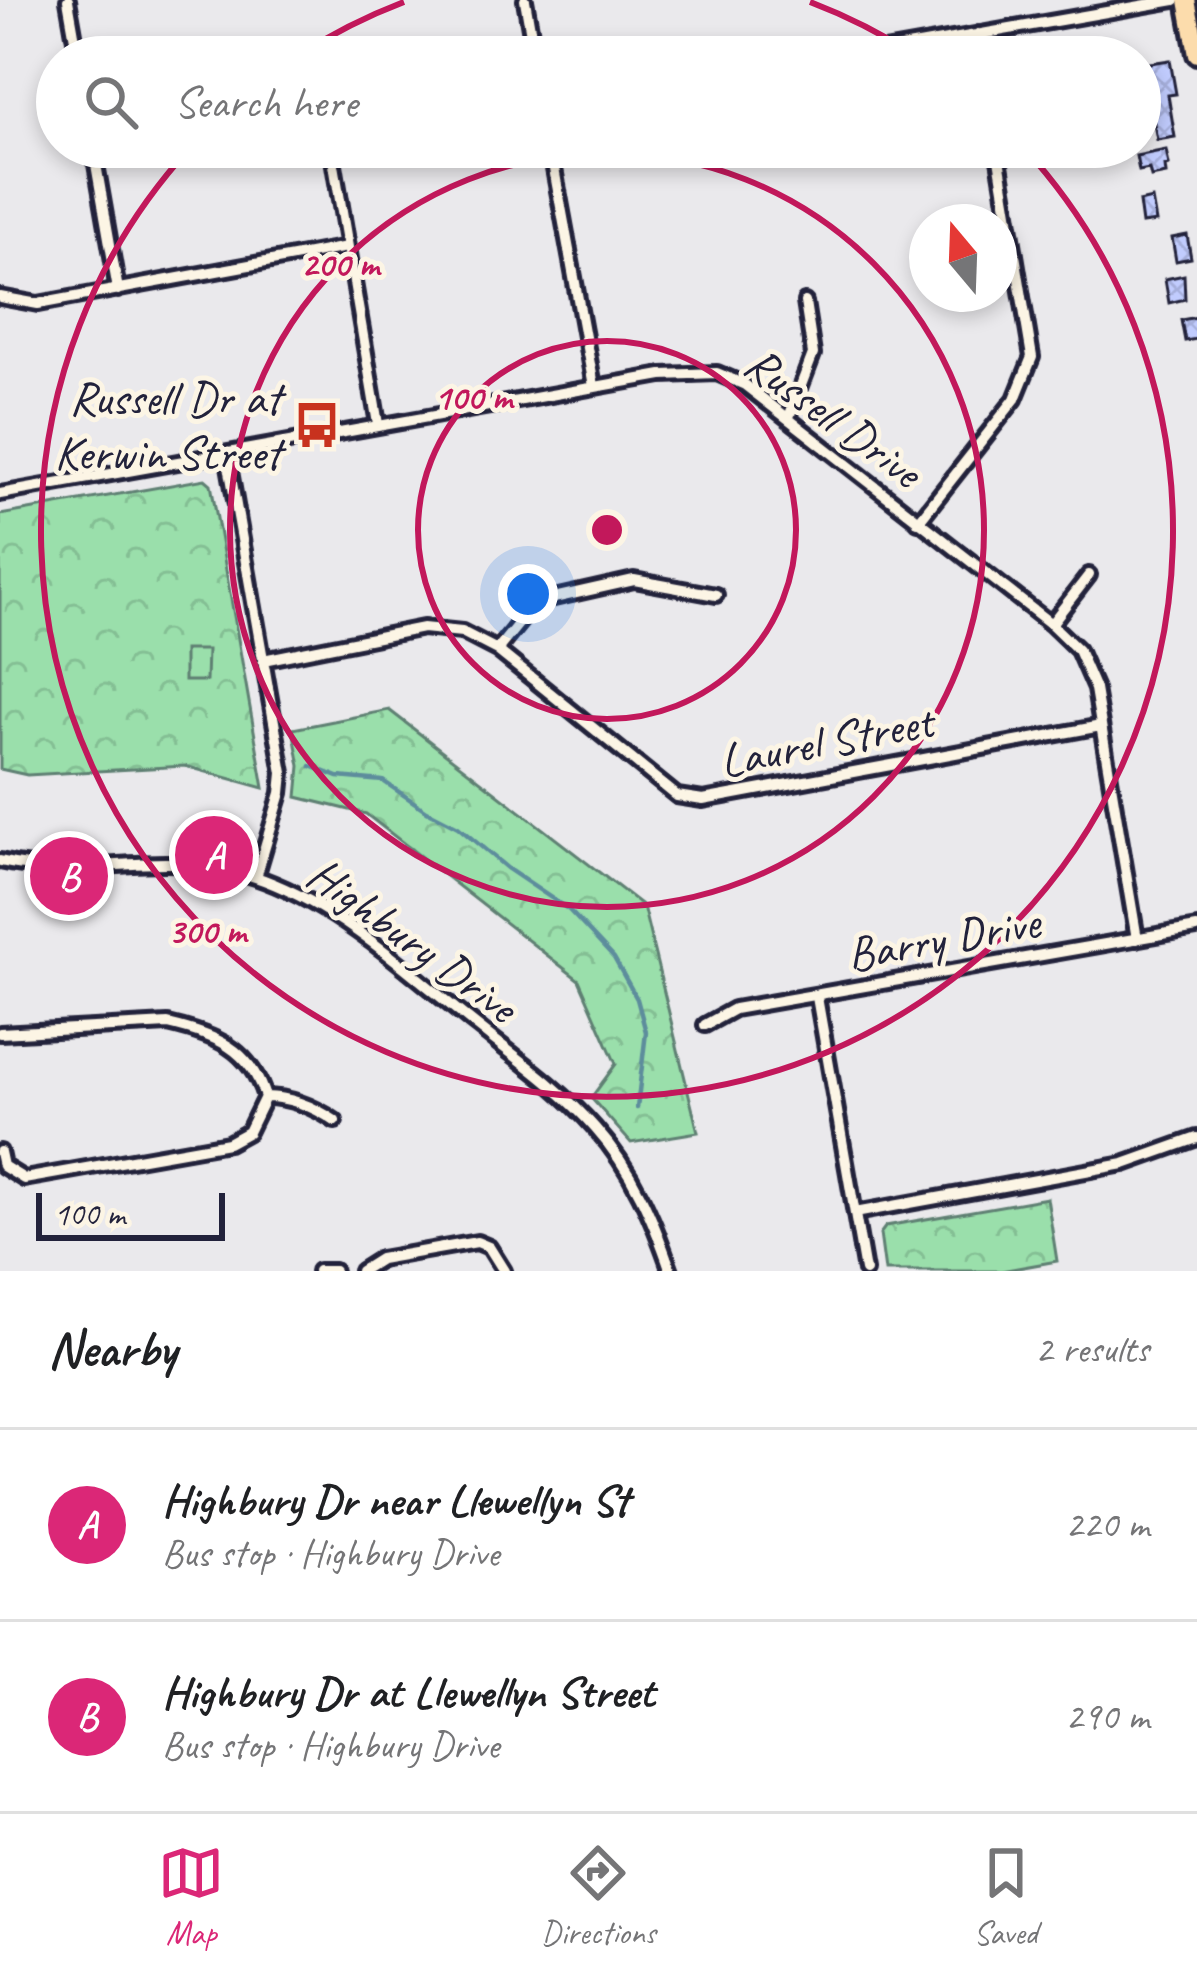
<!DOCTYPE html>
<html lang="en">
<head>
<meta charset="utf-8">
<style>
	body { margin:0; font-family:Caveat,sans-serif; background:#f2f2f2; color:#202124 }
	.compass { position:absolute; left:909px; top:204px; width:108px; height:108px; border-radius:50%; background:#fff; box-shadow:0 6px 18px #0003; rotate:341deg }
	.scale { position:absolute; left:36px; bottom:30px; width:189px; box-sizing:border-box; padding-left:12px; border:6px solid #22223b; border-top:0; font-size:33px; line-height:42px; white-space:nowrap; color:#22223b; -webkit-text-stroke:9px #fcf5e5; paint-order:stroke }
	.you { position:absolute; left:528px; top:594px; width:42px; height:42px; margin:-30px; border:9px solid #fff; border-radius:50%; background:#1a73e8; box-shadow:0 0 0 18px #1a73e833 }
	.badge { display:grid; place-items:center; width:78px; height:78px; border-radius:50%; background:#db2777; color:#fff; font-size:39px; font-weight:700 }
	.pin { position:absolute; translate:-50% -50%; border:6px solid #fff; box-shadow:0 3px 12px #0006 }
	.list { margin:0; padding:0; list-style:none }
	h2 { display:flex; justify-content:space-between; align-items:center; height:156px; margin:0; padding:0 48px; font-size:51px }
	h2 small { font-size:39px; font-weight:400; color:#757577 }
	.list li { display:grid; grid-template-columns:78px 1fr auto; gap:36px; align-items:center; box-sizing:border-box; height:192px; padding:0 48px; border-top:3px solid #e0e0e0 }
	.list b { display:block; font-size:45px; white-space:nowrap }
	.list p { margin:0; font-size:39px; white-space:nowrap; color:#757577 }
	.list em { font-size:39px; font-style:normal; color:#757577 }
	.icon { flex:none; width:66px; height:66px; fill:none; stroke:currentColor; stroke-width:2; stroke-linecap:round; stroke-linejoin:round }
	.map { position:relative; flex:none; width:1197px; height:1271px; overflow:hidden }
	.search { position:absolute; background:#fff; box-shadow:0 6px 18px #0003; left:36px; right:36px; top:36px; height:132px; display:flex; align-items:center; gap:30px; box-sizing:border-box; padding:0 42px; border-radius:66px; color:#757577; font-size:45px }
	.sheet { height:540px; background:#fff }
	nav { display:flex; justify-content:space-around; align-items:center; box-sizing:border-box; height:168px; border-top:3px solid #e0e0e0; background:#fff; font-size:33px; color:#757577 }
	nav a { display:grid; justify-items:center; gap:6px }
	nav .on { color:#db2777 }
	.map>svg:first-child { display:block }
</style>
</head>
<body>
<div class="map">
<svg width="1197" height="1271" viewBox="0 0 1197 1271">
	<defs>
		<pattern id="park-crowns" width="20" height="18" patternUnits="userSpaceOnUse" patternTransform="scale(3)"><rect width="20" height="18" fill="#9adfab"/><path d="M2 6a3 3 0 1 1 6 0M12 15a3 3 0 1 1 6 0" fill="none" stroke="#84bf94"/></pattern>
		<pattern id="building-cross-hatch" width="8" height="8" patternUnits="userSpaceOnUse" patternTransform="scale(3)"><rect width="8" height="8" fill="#c1ccfe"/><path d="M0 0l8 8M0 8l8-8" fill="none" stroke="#a6afdb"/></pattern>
	</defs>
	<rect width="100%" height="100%" fill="#eae9ec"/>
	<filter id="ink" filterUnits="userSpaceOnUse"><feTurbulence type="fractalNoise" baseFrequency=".00833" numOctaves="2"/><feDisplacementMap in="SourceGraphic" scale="24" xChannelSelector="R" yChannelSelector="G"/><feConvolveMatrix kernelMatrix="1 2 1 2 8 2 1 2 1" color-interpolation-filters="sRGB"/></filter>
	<g filter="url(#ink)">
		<!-- park -->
		<path fill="url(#park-crowns)" stroke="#5e8073" stroke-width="3" d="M205,479l6,5 53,304 -79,-22 -158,9 -27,-6v-254z
			M389,710l254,196 55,226 -67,11 -40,-45 25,-34 -37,-84 -213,-166 -69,-17 3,-31 -7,-37z
			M1047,1198l10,63 -56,10h-116l-5,-37 6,-8z"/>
		<!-- pitch -->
		<path fill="#9adfab" stroke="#5e8073" stroke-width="3" d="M184,650h23l-1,31h-22z"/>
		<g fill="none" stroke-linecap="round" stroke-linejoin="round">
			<!-- stream -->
			<path stroke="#5d8d9c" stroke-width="4.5" d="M311,766l27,11 45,4 44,30 31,16 50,42 61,41 45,48 23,41 9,33 -9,76"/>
		</g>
		<!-- building -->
		<path fill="url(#building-cross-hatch)" stroke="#22223b" stroke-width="3" d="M1170,60l6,34 -8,1 7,42 -18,3 -14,-76z
			M1166,150l3,15 -4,1 1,8 -15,3 -2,-8 -10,2 -3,-15z
			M1152,199l4,23 -14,2 -3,-22z
			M1187,235l4,23 -15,3 -4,-23z
			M1184,275l1,24 -16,4 -4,-24z
			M1197,317v22l-12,2 -4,-21z"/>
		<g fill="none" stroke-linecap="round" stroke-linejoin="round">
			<defs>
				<path id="minor" d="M68,0l10,57
					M525,0l10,57
					M978,34l4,23
					M850,57l325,-57
					M93,147l25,143
					M331,147l47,277
					M550,147l44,239
					M0,297l38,7 309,-57
					M789,417l24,-63 -8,-52
					M227,454l56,319 -2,20 -25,84
					M0,494l662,-119 55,-2 28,12 306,239 27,26 17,39 42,250
					M918,522l97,-123 17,-42 -35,-210
					M1051,624l38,-49
					M497,650l39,-48 98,-22 82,15
					M263,660l160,-32 39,4 35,18 180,146 26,4 398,-74
					M0,861c71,17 145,-7 217,6 102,18 182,98 261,160 40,32 83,62 117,101 38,42 58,91 76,143
					M817,997l48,274
					M705,1025l29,-16 463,-81
					M0,1033l168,-9c47,11 82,24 97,73l-17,35 -20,11 -204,36 -21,-13 -3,-14
					M265,1097c26,0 48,9 70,24
					M855,1213l269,-49 73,-26
					M318,1271h16
					M361,1271l19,-12 97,-17 12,5 15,24"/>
				<path id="primary" d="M1187,0l10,54"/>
			</defs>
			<!-- minor casing -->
			<use href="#minor" stroke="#22223b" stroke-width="20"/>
			<!-- primary casing -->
			<use href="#primary" stroke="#22223b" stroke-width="26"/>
			<!-- minor -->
			<use href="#minor" stroke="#fcf5e5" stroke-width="10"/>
			<!-- primary -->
			<use href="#primary" stroke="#fcdcac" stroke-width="16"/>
		</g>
	</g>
	<!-- distance rings -->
	<g fill="none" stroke="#c2185b" stroke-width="6">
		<circle cx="607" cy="530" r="189"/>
		<circle cx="607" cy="530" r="377"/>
		<path d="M299 55A566 566 0 0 1 404 2M810 2A566 566 0 0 1 915 55M1024 148A566 566 0 1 1 190 148"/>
	</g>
	<!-- icons -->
	<defs>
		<symbol id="bus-bare" viewBox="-9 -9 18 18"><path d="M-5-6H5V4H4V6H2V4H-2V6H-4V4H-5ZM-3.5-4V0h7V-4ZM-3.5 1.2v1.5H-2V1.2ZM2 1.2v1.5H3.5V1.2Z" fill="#c8321e" stroke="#fcf5e5" stroke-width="2.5" paint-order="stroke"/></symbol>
	</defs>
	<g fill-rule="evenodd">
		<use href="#bus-bare" x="284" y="392" width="66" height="66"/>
	</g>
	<g text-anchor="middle" stroke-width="10" stroke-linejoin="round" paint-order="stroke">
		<!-- poi labels -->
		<g font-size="48" fill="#22223b" stroke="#fcf5e5" text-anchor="end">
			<text x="281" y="414">Russell Dr at<tspan x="281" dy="55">Kerwin Street</tspan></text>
		</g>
		<!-- street labels -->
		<g font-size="48" fill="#22223b" stroke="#fcf5e5">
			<text transform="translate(834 416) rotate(36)" y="17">Russell Drive</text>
			<text transform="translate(826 740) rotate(-11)" y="17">Laurel Street</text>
			<text transform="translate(943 937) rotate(-10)" y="17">Barry Drive</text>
			<text transform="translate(413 939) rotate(36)" y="17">Highbury Drive</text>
		</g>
	</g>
	<circle cx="607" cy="530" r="18" fill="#c2185b" stroke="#fcf5e5" stroke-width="6"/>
	<g font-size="36" text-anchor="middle" font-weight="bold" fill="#c2185b" stroke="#fcf5e5" stroke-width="10" stroke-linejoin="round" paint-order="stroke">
		<text x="340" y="276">200 m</text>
		<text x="473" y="409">100 m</text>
		<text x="207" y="943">300 m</text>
	</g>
</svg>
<svg class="compass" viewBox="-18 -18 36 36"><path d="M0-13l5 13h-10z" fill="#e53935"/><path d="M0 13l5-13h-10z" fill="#757577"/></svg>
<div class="scale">100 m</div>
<div class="you"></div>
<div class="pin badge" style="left:214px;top:855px">A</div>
<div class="pin badge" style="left:69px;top:876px">B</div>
<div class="search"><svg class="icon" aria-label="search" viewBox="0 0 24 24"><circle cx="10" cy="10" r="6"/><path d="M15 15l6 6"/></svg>Search here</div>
</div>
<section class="sheet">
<h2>Nearby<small>2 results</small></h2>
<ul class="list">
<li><span class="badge">A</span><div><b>Highbury Dr near Llewellyn St</b><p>Bus stop · Highbury Drive</p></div><em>220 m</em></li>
<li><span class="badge">B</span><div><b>Highbury Dr at Llewellyn Street</b><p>Bus stop · Highbury Drive</p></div><em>290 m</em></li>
</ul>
</section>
<nav>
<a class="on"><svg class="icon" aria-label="map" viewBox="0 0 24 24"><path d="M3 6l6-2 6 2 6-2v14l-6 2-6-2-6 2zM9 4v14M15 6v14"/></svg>Map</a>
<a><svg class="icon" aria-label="directions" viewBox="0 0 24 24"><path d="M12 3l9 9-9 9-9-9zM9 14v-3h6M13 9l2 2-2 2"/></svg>Directions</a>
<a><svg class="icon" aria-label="saved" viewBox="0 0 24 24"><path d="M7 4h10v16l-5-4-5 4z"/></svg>Saved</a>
</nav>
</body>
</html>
